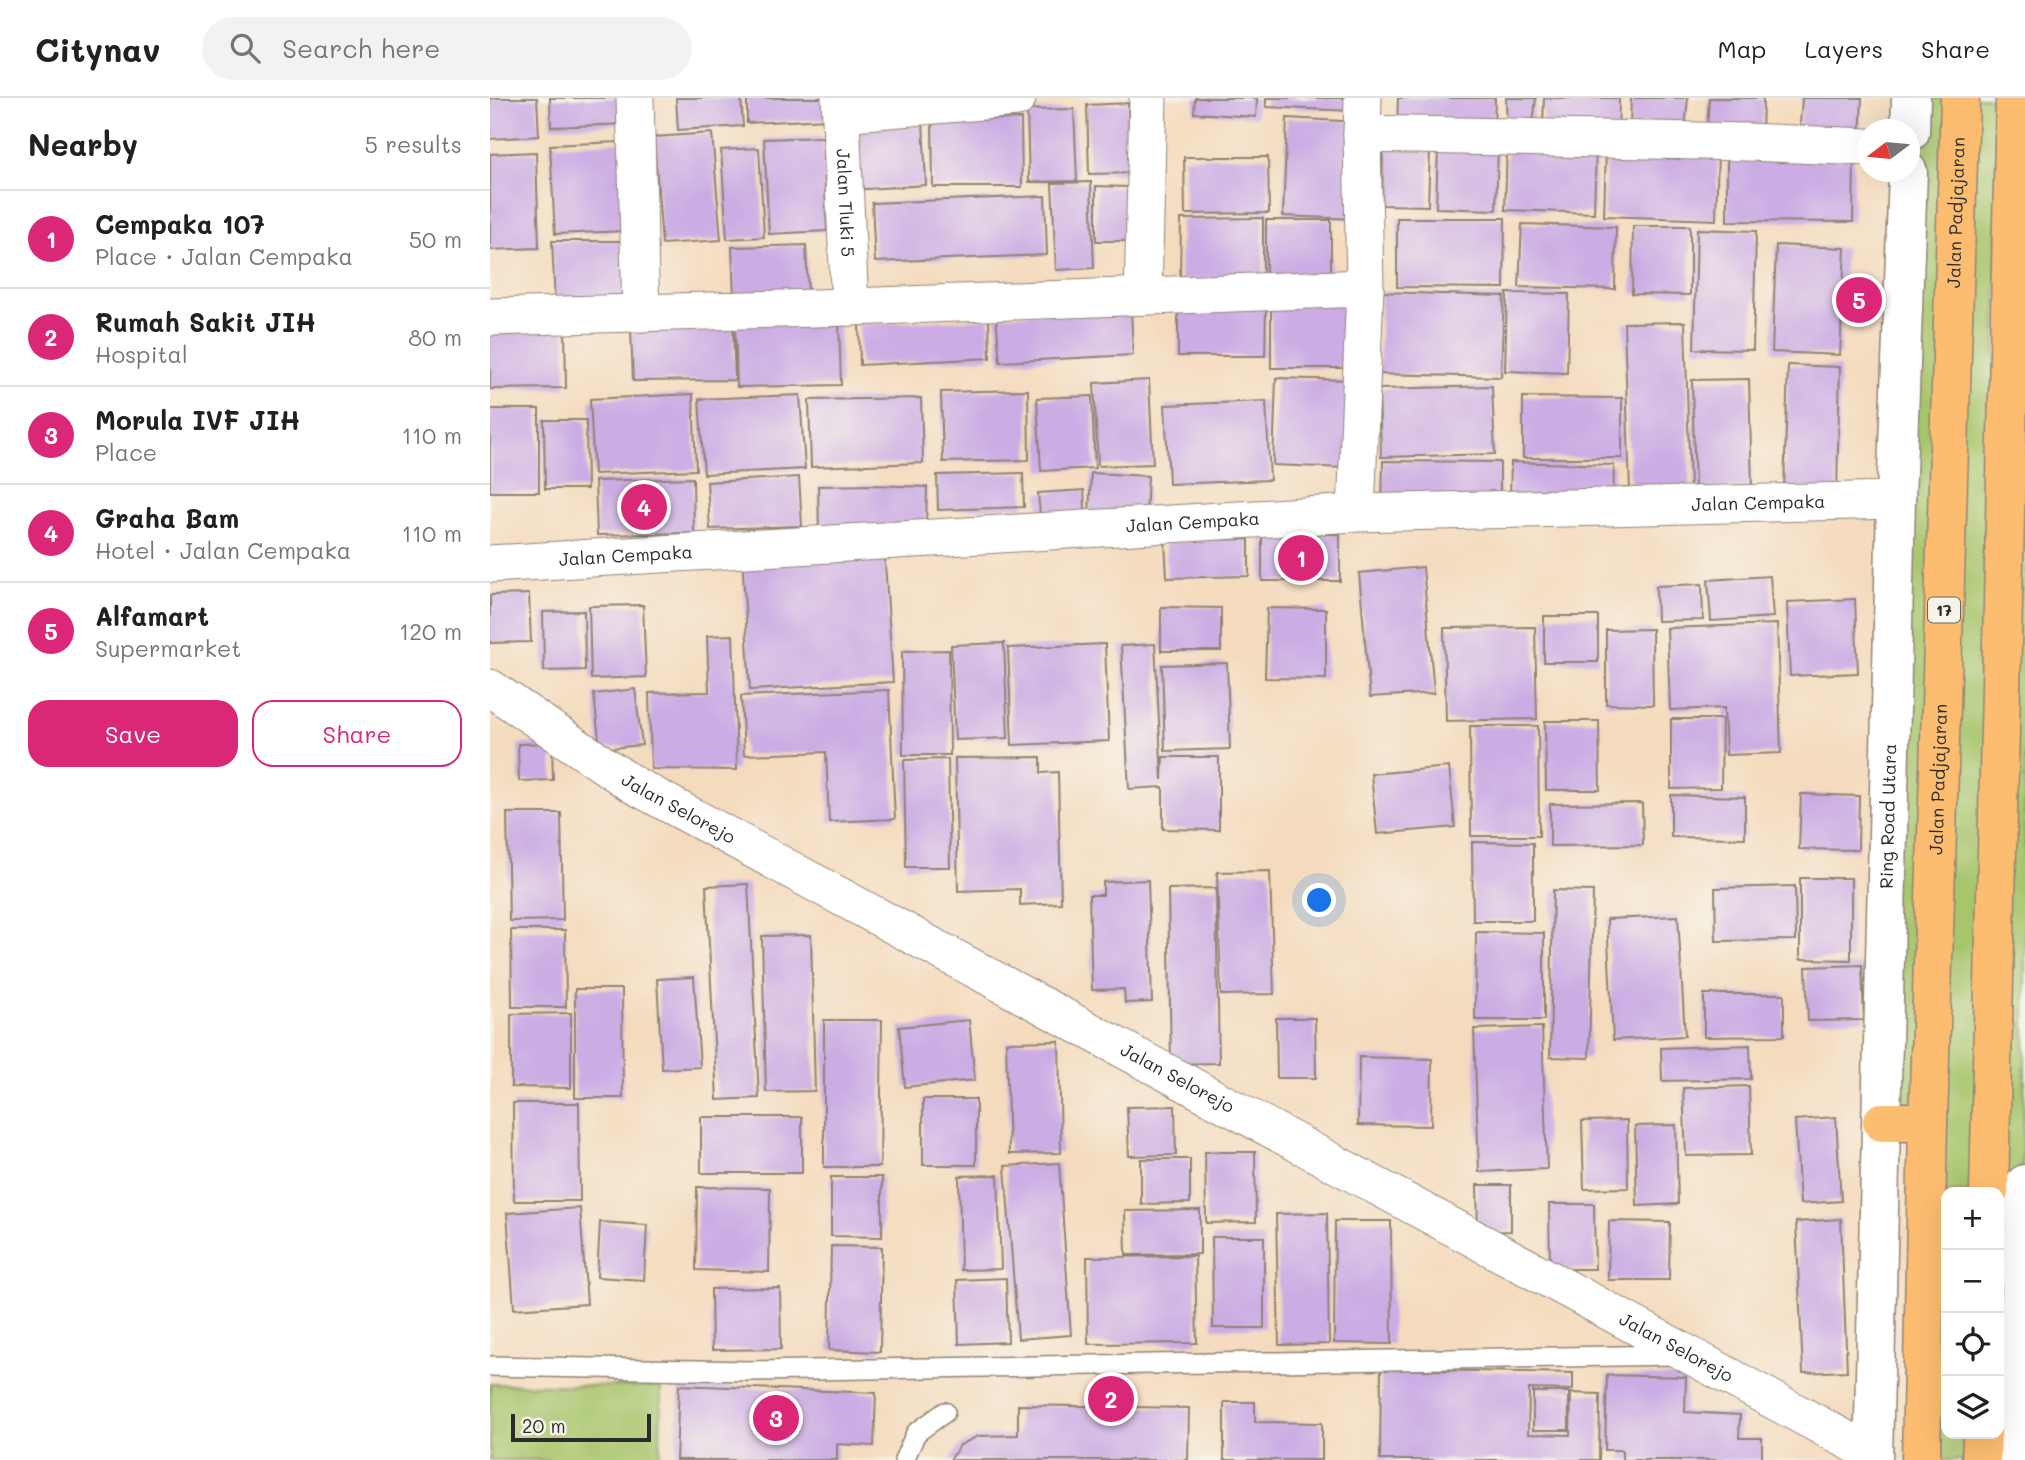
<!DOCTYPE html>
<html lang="en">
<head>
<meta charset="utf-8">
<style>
	body { margin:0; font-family:Mali,sans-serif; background:#f2f2f2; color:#202124 }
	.controls { position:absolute; right:21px; bottom:21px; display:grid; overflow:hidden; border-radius:14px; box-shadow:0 7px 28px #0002 }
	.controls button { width:63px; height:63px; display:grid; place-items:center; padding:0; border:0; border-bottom:2px solid #e0e0e0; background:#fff; color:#202124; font:35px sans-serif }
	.compass { position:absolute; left:1367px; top:21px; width:63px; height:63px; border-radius:50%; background:#fff; box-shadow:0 7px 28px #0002; rotate:254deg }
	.scale { position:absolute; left:21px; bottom:18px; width:140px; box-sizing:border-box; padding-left:7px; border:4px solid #2b2b2b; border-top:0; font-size:19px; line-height:24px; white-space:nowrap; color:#2b2b2b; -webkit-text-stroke:5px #f7f3e8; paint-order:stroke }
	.you { position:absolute; left:830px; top:803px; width:24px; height:24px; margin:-18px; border:5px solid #fff; border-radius:50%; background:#1a73e8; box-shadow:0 0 0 10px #1a73e833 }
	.badge { display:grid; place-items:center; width:46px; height:46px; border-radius:50%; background:#db2777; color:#fff; font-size:23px; font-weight:700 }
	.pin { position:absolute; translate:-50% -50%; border:4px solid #fff; box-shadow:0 2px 7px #0006 }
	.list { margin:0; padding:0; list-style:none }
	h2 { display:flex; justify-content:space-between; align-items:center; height:91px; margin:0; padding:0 28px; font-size:30px }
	h2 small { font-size:23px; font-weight:400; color:#757577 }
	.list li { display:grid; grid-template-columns:46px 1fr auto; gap:21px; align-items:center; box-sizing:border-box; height:98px; padding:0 28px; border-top:2px solid #e0e0e0 }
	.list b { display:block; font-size:26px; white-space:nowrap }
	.list p { margin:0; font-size:23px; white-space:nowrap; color:#757577 }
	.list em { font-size:23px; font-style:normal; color:#757577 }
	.actions { display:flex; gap:14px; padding:21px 28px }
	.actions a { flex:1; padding:16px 0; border:2px solid #db2777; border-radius:21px; text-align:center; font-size:24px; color:#db2777 }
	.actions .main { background:#db2777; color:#fff }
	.icon { flex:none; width:38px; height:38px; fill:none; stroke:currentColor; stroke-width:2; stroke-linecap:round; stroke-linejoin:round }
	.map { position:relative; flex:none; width:1535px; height:1362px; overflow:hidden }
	header { display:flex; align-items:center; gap:42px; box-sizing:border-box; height:98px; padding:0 35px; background:#fff; border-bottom:2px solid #e0e0e0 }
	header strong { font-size:33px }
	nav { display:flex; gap:38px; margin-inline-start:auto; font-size:24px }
	.search { width:490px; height:63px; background:#f2f2f2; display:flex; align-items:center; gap:18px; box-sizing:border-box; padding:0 24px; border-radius:38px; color:#757577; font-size:26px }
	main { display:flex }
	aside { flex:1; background:#fff }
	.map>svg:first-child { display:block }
</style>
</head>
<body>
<header>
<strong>Citynav</strong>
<div class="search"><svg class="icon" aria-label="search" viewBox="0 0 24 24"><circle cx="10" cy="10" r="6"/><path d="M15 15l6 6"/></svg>Search here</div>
<nav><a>Map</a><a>Layers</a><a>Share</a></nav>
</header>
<main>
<aside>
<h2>Nearby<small>5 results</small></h2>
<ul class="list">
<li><span class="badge">1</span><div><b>Cempaka 107</b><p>Place · Jalan Cempaka</p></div><em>50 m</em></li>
<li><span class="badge">2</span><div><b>Rumah Sakit JIH</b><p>Hospital</p></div><em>80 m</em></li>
<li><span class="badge">3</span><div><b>Morula IVF JIH</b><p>Place</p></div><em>110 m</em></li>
<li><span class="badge">4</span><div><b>Graha Bam</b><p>Hotel · Jalan Cempaka</p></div><em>110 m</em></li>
<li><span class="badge">5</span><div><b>Alfamart</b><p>Supermarket</p></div><em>120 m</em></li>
</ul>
<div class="actions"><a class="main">Save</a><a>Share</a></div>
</aside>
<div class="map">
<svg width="1535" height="1362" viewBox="0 0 1535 1362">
	<rect width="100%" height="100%" fill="#f7f3e8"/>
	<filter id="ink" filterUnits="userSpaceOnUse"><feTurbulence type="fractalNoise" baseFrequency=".0143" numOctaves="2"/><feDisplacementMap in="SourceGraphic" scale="14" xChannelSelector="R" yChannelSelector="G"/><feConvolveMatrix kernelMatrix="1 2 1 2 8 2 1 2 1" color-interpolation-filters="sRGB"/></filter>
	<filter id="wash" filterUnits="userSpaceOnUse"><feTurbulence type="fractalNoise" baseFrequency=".00686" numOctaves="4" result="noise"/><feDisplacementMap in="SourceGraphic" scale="28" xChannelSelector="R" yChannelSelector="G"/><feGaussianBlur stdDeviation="1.57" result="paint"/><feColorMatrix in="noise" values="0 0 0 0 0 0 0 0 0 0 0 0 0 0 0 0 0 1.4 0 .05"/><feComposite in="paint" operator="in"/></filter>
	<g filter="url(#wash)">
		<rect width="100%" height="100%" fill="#f4dbbe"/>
		<!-- green -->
		<path fill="#a7c56c" stroke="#69784c" stroke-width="2" d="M1425,0h40l-27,1024h-46z
			M1473,0h36l-15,1094h-38v242h53v-242l26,-1094v978l-12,384h-91z
			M0,1286l171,3 -1,73h-170z"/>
		<g id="blocks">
			<!-- building -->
			<path fill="#cbace4" d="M0,0h47l2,38 -49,3z
				M60,0h75l2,26 -76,3z
				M186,0h65l2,28 -65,4z
				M257,0h80v21l-80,4z
				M705,0h62l-1,19 -62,-4z
				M776,0h86v13l-86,-4z
				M908,0h97l-1,31 -97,-2z
				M1016,0h30l-4,35 -25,-1z
				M1054,0h75l-1,38 -75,-11z
				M1141,0h57l-3,31 -55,-1z
				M1219,0h54l-1,38 -55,-8z
				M1312,0h60l-2,44 -61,-4z
				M638,5l2,70 -41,1 -2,-69z
				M584,11l3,72 -48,1 -2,-72z
				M797,20l72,4 -4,97 -72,-3z
				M531,21l1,68h-89l-1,-67z
				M433,23l3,64 -74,5 -5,-65z
				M222,35l9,107 -59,4 -8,-107z
				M333,39l4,94 -58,3 -5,-95z
				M130,44l5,89 -70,3 -5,-89z
				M1017,45l89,3 -2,67 -89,-3z
				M948,48l60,2 -2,62 -60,-2z
				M893,49l47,2 -2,57 -46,-1z
				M269,50l5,89 -37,2 -6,-89z
				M1116,50l112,4 -2,68 -112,-4z
				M46,54l3,96 -49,2v-96z
				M1237,57l127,3 -1,64 -126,-1z
				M694,59h84l1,56 -84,1z
				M601,84l3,86 -38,2 -4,-87z
				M606,88l33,1v54h-33z
				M555,98l2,59 -172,7 -3,-59z
				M773,120v61l-83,1 1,-61z
				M907,120h108l-1,70 -107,-1z
				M776,122h65v56h-65z
				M1032,126l94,3 -1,62 -96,-2z
				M1143,128h57v69l-58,-1z
				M1207,131l59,2 -3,119 -59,-1z
				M62,143h75l3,64h-75z
				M316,147l2,51 -74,2 -2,-51z
				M1286,147l69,3 -5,107 -68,-3z
				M891,194l123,4 -3,81 -122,-3z
				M1017,195l62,1 -2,79 -62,-2z
				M781,205l80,1v64h-80z
				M688,208l88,1 -1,49h-87z
				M641,209l2,48 -133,7 -4,-46z
				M499,221l1,39 -130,7 -1,-41z
				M349,223l2,64 -104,2 -2,-64z
				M1195,224l5,167 -60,2 -6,-168z
				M243,230l2,52 -102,1 -2,-52z
				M75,231l1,59 -76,1v-59z
				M1298,267l52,2 -3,124 -53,-2z
				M786,280l73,2 -3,88 -73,-3z
				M1259,281l3,109 -57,1 -3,-109z
				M659,282l4,84 -55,2 -4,-83z
				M1002,288l3,68 -114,3 -2,-68z
				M538,292l1,70 -86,2 -2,-70z
				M203,296l3,76 -102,4 -4,-75z
				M310,297l5,74 -101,5 -5,-75z
				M602,298l3,72 -54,3 -4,-73z
				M1033,299l99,1v60h-99z
				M431,300l2,65 -112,4 -2,-67z
				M776,303l4,79 -101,4 -4,-79z
				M0,311h49v83h-49z
				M54,322h42l1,69h-42z
				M893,363l117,1v45l-118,-2z
				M1021,364l103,3 -1,37 -103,-5z
				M533,375l1,34 -86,3 -1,-35z
				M601,375l57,3 -2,42 -57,-3z
				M309,379l3,49 -92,3 -3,-47z
				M203,380l1,55 -97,2 -2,-54z
				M383,387l54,2 -1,42 -107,3 -1,-46z
				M594,392l2,33 -45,3 -3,-33z
				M850,436v47h-78v-46z
				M759,441v37l-82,2 -2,-37z
				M394,449l9,135 -143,8 -8,-134z
				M933,469l11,126 -64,4 -11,-124z
				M1280,478l3,41 -62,4 -3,-41z
				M1212,486l1,36 -46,1 -1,-35z
				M39,496l2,48 -41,1v-48z
				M1365,501l3,74 -68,3 -3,-74z
				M153,507l3,72 -55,2 -2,-73z
				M671,509l60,1v43h-60z
				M777,510l59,1v70l-61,-1z
				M94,513l1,59 -41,1 -1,-59z
				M1054,518h54v46h-54z
				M1287,526l4,129 -55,2 -2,-47 -54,2 -3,-82z
				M1045,529l2,92 -91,2 -2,-93z
				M1162,531l1,76 -47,-1v-74z
				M243,537l4,135 -86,-1 -2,-76 60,-1 -2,-56z
				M514,545l4,95 -53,2 -4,-95z
				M615,546l4,97 -97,4 -4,-97z
				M665,546l7,136 1,-23h56v73l-56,-1v-42l-34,2 -8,-143z
				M459,552l1,105h-47l-1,-104z
				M737,565l3,86 -65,2 -3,-86z
				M145,591l7,56 -42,4 -6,-55z
				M399,592l6,129 -66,3 -3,-70 -82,3 -3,-59z
				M1181,621h51l-1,69 -50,1z
				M1055,623h54l1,69h-54z
				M980,628h68l1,110h-68z
				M62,645l1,37 -34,1 -1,-37z
				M551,659v16l17,-1 3,131 -41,2v-16l-62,2 -3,-133z
				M458,661l2,108h-44l-2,-107z
				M959,669l6,60 -78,7 -6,-60z
				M1311,696l58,2 -1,54 -59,-1z
				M1181,697l74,2v41l-74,-1z
				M1152,705l1,42 -93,1v-42z
				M17,715h54l2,107 -54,1z
				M982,744l61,1v78h-60z
				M780,773l4,123 -53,1 -4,-123z
				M1310,780h51v82l-51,-1z
				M658,782l4,122 -27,1 -1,-14 -32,1 -3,-95h14v-13z
				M258,786l11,214 -42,2 -11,-214z
				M1305,788l1,54 -80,1 -1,-53z
				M726,790l3,175 -48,1 -3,-175z
				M1063,792l40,1 -4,167 -39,-1z
				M1188,818l7,120 -72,4 -6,-121z
				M21,832h54l1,77h-54z
				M986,834l68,1v87h-69z
				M321,837l4,156 -49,1 -4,-156z
				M1372,867l2,55 -56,1 -2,-54z
				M204,879l6,90 -38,2 -5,-90z
				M85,891h47l1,109h-48z
				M1214,896h80v42l-80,1z
				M81,915v75l-60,-1v-73z
				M786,920h39l1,60h-39z
				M334,922h58l-2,147h-56z
				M479,922l6,60 -70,7 -6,-60z
				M1052,929l5,142 -68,3 -5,-143z
				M569,943l2,112 -52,1 -3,-112z
				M1260,947l1,34 -89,2 -1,-33z
				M869,959l73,2 -1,67 -73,-1z
				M1259,988l2,69 -65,1 -3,-68z
				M433,1001h53v66h-53z
				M23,1005h66l1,98h-66z
				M685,1008l1,49 -47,1 -2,-49z
				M211,1019h101v56h-101z
				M1346,1019l5,84 -41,3 -5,-84z
				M1137,1022l1,68 -44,1 -2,-68z
				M1186,1027l2,79 -41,2 -2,-80z
				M715,1054h50l1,70 -50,1z
				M651,1061h49v44l-49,1z
				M569,1065l12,172 -53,4 -13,-173z
				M508,1077l3,94 -40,1 -2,-94z
				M341,1079h51v60l-51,-1z
				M987,1087h34v46l-33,1z
				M207,1089l73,1 -1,84 -73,-2z
				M1059,1106h45l1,65h-45z
				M90,1110l7,96 -73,5 -7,-96z
				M710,1112v44l-74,1 -1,-44z
				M837,1115l2,131 -50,1 -3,-131z
				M1351,1121l6,152 -44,2 -7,-151z
				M845,1123h56l1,123 -58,-1z
				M1119,1123l61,1 -1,58h-61z
				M110,1124l47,3 -3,55 -47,-3z
				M722,1139h52v91h-51z
				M341,1148l51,1 -2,105 -51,-2z
				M705,1158l2,87 -109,1 -1,-87z
				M516,1180l2,64 -49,2 -2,-64z
				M290,1190l1,61 -69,1 -1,-61z
				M891,1271l192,4v17l-44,-1 -1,45 42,1 1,-42 29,1 -1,66h-219z
				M1117,1277l79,2 -1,35 55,3 -1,23h23v22h-140v-10h-17z
				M189,1287l197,8 -2,53 -37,-2v16h-161z
				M1043,1294h36v38h-36z
				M734,1304h31v20l67,1v37h-98z
				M528,1307l171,3 -1,52h-238l10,-15 18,-9 40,-1z"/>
		</g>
	</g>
	<g filter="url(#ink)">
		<use href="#blocks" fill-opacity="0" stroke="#908374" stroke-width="2"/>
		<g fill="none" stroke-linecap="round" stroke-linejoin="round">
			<defs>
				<path id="service" d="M0,1268l260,5 925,-16
					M414,1362l12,-27 29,-21"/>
				<g id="minor">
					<path d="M145,0l6,215"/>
					<path id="s1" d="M350,0l10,209"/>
					<path d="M351,15l176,-15"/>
					<path d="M872,36l385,8 121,5"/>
					<path d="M653,198l5,-198"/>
					<path d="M0,219l360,-10 515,-19"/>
					<path d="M866,415l9,-225 -3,-154 1,-36"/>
					<path id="s2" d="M0,466l866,-51 540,-13"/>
					<path id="s3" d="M0,590l142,96 1241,670"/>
				</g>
				<g id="tertiary">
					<path d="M1420,34l1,-34"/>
					<path id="s4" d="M1383,1362l23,-960 12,-328"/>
					<path d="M1524,1362l11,-276"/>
				</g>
				<g id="trunk">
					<path d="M1392,1024h46"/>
					<path d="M1499,1094l26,-1094"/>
					<path id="s5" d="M1431,1362l7,-338 32,-1024"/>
					<path d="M1491,1362l1,-26"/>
				</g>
			</defs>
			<!-- service casing -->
			<use href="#service" stroke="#908374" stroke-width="22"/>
			<!-- minor casing -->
			<use href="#minor" stroke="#908374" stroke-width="39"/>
			<!-- tertiary casing -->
			<use href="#tertiary" stroke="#908374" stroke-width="41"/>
			<!-- trunk casing -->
			<use href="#trunk" stroke="#908374" stroke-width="41"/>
			<!-- service -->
			<use href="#service" stroke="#fff" stroke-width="19"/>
			<!-- minor -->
			<use href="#minor" stroke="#fff" stroke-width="37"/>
			<!-- tertiary -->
			<use href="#tertiary" stroke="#fff" stroke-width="38"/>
			<!-- trunk -->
			<use href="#trunk" stroke="#fcbd6f" stroke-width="38"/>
		</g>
	</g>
	<g text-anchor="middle" stroke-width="5" stroke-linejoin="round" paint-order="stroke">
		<!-- shield labels -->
		<rect fill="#f7f3e8" stroke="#686764" stroke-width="2" x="1438" y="499.5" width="32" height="25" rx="5"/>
		<g font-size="16" font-weight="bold" fill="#2b2b2b">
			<text x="1454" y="518">17</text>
		</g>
		<!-- street labels -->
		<g font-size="18" fill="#2b2b2b" stroke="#f7f3e8">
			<text dy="6" stroke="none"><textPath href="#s1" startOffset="105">Jalan Tluki 5</textPath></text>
			<text dy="6" stroke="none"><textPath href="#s5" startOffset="1248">Jalan Padjajaran</textPath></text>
			<text dy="6" stroke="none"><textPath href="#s2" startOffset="1270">Jalan Cempaka</textPath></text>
			<text dy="6" stroke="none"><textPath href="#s2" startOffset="704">Jalan Cempaka</textPath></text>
			<text dy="6" stroke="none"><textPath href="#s2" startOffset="136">Jalan Cempaka</textPath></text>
			<text dy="6" stroke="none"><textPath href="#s5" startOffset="681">Jalan Padjajaran</textPath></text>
			<text dy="6" stroke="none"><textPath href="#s3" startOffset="224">Jalan Selorejo</textPath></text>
			<text dy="6" stroke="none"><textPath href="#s4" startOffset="644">Ring Road Utara</textPath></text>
			<text dy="6" stroke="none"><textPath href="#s3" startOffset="791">Jalan Selorejo</textPath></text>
			<text dy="6" stroke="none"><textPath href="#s3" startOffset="1358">Jalan Selorejo</textPath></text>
		</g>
	</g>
</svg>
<div class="controls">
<button>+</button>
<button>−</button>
<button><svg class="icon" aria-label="locate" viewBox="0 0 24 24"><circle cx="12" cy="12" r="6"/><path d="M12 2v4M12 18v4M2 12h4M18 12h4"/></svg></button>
<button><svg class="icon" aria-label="layers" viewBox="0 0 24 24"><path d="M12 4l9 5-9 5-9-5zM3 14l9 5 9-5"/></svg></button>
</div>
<svg class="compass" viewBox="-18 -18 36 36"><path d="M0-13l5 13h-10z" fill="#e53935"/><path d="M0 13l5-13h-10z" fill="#757577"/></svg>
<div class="scale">20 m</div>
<div class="you"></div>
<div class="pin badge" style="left:811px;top:460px">1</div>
<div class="pin badge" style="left:621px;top:1301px">2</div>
<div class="pin badge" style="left:286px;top:1320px">3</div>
<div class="pin badge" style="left:154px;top:409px">4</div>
<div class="pin badge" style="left:1369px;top:202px">5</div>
</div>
</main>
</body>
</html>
